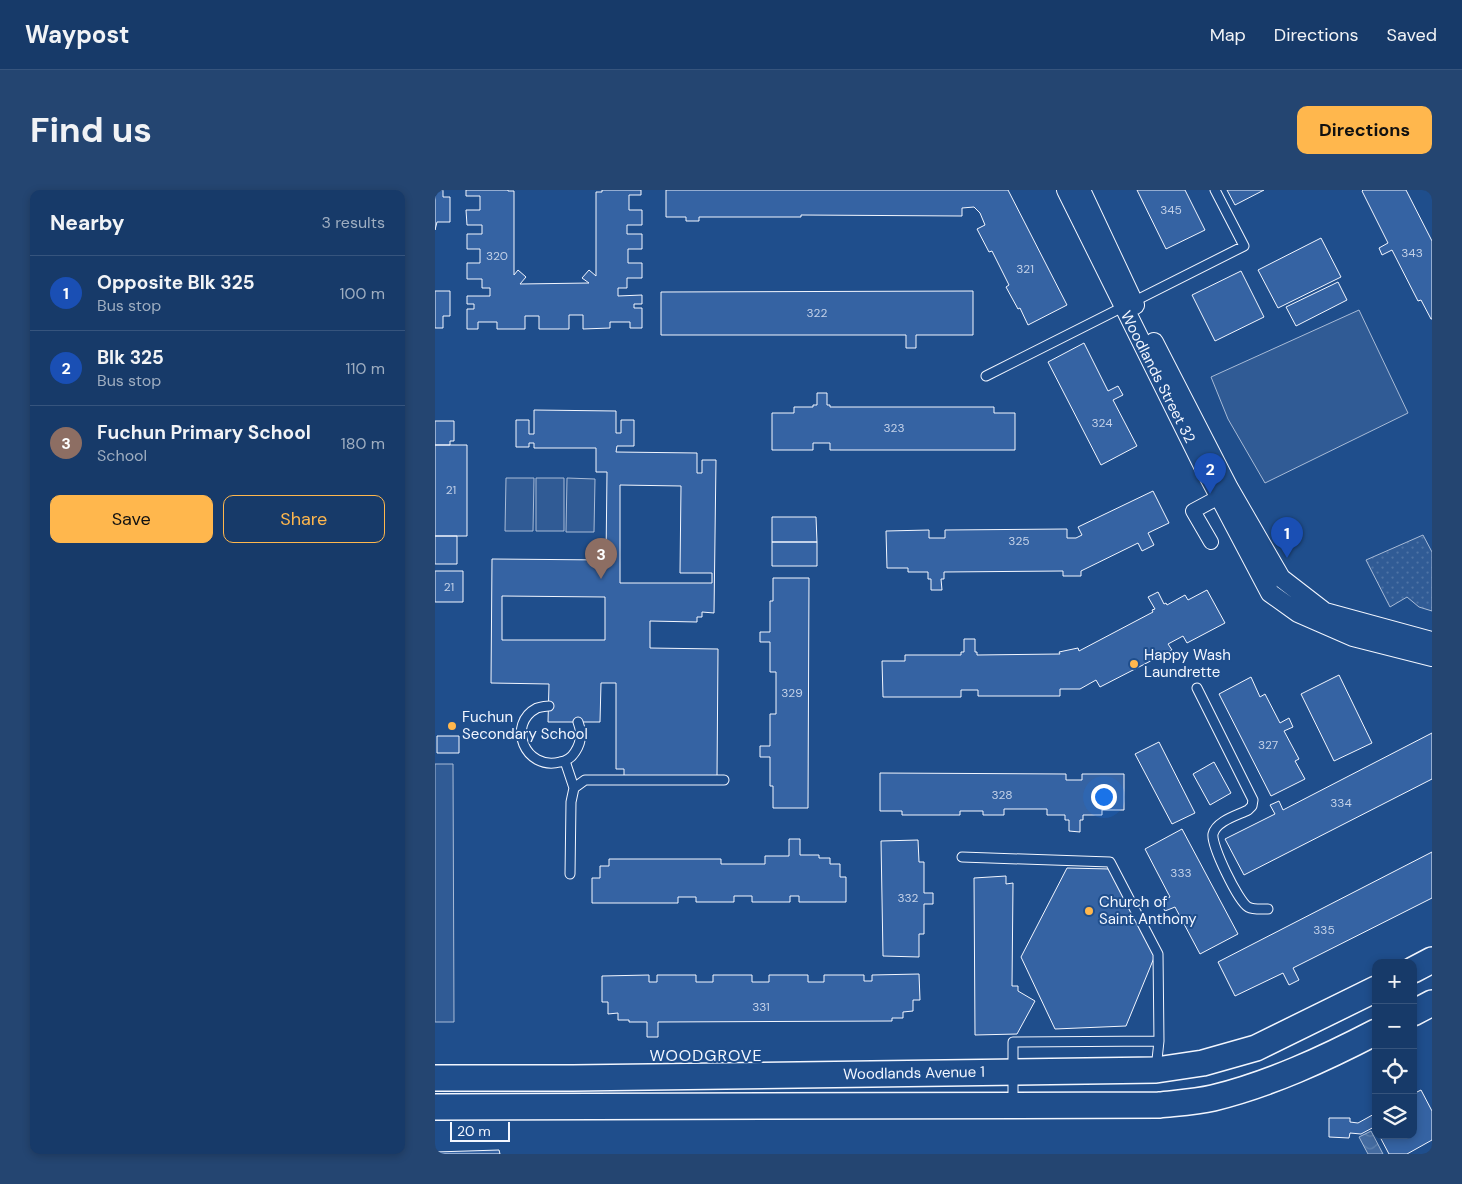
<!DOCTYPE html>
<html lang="en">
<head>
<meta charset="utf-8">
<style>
	body { margin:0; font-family:"DM Sans",sans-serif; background:#244571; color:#f1f3f6 }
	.controls { position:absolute; right:15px; bottom:15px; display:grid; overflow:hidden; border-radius:10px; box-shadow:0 2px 8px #0003 }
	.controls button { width:45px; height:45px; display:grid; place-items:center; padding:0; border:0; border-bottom:1px solid #36547d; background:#173a69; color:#f1f3f6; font:25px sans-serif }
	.scale { position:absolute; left:15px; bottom:12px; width:60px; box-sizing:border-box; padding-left:5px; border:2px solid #f2f6ff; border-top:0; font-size:14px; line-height:18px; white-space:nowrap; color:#f2f6ff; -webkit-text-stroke:4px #1f4e8c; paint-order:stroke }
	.you { position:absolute; left:668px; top:606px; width:18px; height:18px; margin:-12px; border:4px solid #fff; border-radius:50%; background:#1a73e8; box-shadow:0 0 0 8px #1a73e833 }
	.badge { display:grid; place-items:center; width:32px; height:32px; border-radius:50%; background:#ffb74d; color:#fff; font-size:16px; font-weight:700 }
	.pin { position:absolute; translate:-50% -41px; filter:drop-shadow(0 1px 2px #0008) }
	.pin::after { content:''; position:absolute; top:26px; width:18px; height:15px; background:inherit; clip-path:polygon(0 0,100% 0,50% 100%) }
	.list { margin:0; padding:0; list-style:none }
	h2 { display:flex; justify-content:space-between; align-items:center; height:65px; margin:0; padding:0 20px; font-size:21px }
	h2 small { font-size:16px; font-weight:400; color:#9eadc0 }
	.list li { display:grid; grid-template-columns:32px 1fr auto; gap:15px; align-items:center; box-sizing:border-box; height:75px; padding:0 20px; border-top:1px solid #36547d }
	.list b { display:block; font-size:19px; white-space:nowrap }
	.list p { margin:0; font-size:16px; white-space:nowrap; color:#9eadc0 }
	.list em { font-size:16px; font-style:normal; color:#9eadc0 }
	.actions { display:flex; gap:10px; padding:15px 20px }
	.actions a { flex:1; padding:11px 0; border:1px solid #ffb74d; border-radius:10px; text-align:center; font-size:18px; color:#ffb74d }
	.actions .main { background:#ffb74d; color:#111 }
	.icon { flex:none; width:28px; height:28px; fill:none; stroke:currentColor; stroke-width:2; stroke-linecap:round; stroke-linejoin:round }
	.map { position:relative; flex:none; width:997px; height:964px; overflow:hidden; border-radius:10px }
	header { display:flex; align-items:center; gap:30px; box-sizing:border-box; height:70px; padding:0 25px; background:#173a69; border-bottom:1px solid #36547d }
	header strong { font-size:24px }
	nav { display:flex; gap:28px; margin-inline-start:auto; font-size:18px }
	.intro { display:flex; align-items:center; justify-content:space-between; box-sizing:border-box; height:120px; padding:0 30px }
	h1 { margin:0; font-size:35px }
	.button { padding:12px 22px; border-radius:10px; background:#ffb74d; color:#111; font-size:18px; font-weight:700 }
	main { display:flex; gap:30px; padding:0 30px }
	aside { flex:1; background:#173a69; border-radius:10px; box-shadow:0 2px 8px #0003 }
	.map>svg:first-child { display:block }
</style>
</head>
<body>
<header>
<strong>Waypost</strong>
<nav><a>Map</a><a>Directions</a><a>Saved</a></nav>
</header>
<div class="intro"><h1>Find us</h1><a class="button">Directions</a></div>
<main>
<aside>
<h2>Nearby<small>3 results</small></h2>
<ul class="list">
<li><span class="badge" style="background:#1a4fb4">1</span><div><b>Opposite Blk 325</b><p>Bus stop</p></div><em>100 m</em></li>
<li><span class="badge" style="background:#1a4fb4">2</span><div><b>Blk 325</b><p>Bus stop</p></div><em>110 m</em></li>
<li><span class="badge" style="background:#8d6e63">3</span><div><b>Fuchun Primary School</b><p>School</p></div><em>180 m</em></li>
</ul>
<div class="actions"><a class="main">Save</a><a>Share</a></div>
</aside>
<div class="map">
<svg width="997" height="964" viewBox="0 0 997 964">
	<defs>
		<pattern id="park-dots" width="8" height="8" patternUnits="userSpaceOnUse" patternTransform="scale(1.25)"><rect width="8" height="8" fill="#305b95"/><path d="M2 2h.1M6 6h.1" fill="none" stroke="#4e73a5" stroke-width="1.8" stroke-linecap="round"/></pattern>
		<pattern id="water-waves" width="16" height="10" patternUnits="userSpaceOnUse" patternTransform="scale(1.25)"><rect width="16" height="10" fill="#446ba0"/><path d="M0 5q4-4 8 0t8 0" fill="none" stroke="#5f81ae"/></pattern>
	</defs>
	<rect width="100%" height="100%" fill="#1f4e8c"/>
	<!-- park -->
	<path fill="url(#park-dots)" stroke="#a8bbd7" d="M988,345l9,17v59l-13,-4 -12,-10 -17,10 -24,-47z"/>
	<!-- built -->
	<path fill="#305b95" stroke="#a8bbd7" d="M924,120l49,103 -143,70 -37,-64 -17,-42z
		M71,288h28l-1,53h-28z
		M101,288h28v53h-28z
		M132,288l28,1 -1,53h-28z
		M0,574h18l1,258h-19z"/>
	<!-- water -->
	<path fill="url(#water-waves)" stroke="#a8bbd7" d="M936,941l12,23h-15l-9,-17z"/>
	<!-- building -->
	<path fill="#3563a3" stroke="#f2f6ff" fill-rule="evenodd" d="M0,0h8v7h7v25h-13l-2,8z
		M31,0h42v1h6v84l4,-5 8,7 -6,7 69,-1 -7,-5 7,-8 7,6v-84h6v-2h39v5h-12v15h13v15h-15v9h15v15h-14v14h14v15h-15v10h-9v8l24,-1v9h-8v4h8v20h-12v-6h-20v6l-27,1v-14h-14v14h-30v-13h-14v13h-28v-7h-19v7h-11v-20h7v-5h-7v-8h23v-8h-8v-9h-15v-16h13v-14h-13v-15h15v-9h-15l-1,-15h14v-14h-14z
		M231,0h342l59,115 -39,20 -8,-17 -2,1 -12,-22 3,-2 -17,-34 -3,1 -12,-23 8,-4 -5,-12 -6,-6 -12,1v8l-161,-1v2h-102v4h-13v-4h-20z
		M702,0h48l20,40 -39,19z
		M792,0h37l-29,15z
		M928,0h43l26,51v78h-1l-10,-19 -3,1 -26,-51 -10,5 -3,-7 9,-5 -26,-52z
		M886,48l20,39 -63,31 -20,-38z
		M806,81l23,46 -49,24 -23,-46z
		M903,92l9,18 -51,26 -10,-19z
		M0,101h15v25h-7v12h-8z
		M538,101v44h-57v13h-10v-13h-245v-43z
		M649,153l24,48 10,-5 5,9 -10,5 24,46 -36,19 -53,-103z
		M382,203h10v12h3v2h164v6h21v37h-185v-7h-17v7h-41v-37h22v-6h19v-2h4z
		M99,220l82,1v22h5v-13h13v26h-17l-1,6 81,1v20h5v-13h14l-2,153 -12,-1v5h-5v5l-47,-1v27l68,1 -1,128 -93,-1v-7h-8v-86h-15l-1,39h-52l1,-38 -58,-1 1,-124 114,1 1,-88h-11v-24h-62v-5h-5v4h-13v-27h13v14h5zM185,295l61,1 -1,87h32v10h-92zM67,406l103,1v43h-103z
		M0,231h19v20h-4v4h-15z
		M0,255h32v91h-32z
		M718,301l16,32 -21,10 6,12 -12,6 -4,-8 -57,28v5h-18v-5l-119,1v7h-3l1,11h-11v-11h-3v-7h-20v-4h-21l-1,-37 43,-1v8h16v-8l122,-1v9h9l6,-3 -4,-8z
		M337,327h44l1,25h-45z
		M0,346h22v28h-22z
		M337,352h45v24h-45z
		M0,381h28v31h-28z
		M338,388h36l-1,230h-35v-22h-3v-29h-10v-11h10v-32h6v-42h-6v-30h-10v-10h10v-31h3z
		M772,400l18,33 -38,20 -4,-7 -15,8 4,6 -72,37 -4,-7 -16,9h-20v7h-82v-6h-17v7h-78l-1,-36h23v-6h56v-3h3v-13h11v13h2v3l83,-1 -1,-2 19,-4 1,3 74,-39 -1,-2 3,-1 -7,-12 10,-5 6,12 2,-1 1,2 18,-10 3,5z
		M904,485l33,68 -38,18 -33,-67z
		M816,487l9,20 5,-3 15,29 9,-5 4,9 -9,4 15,28 -4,2 10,18 -34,17 -52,-102z
		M997,543v46l-188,96 -19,-36 50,-25 -5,-9 9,-4 4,9z
		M2,546h22v17h-22z
		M724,552l36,71 -23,11 -37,-70z
		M779,572l17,31 -21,12 -17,-31z
		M445,583l186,1v6h16v-6h42v36h-22v5h-19v5h-3v12l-11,-1v-11h-4v-5h-18v-6h-43v6h-21v-4h-23v4h-58v-4h-22z
		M747,639l56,105 -38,20 -25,-47 -10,4 -5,-9 10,-5 -25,-48z
		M354,649h11v16h19v3h11v6h10v13h6v25h-47v-6h-9v6h-38v-6h-18v6h-38v-5h-18v6h-86v-25h8v-12h9v-7h112v5h44v-8h24z
		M483,650l1,22h5v31h9v11h-9v30h-5v23l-36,-1 -2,-115z
		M997,662v46l-139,70 6,12 -10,5 -6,-12 -48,23 -17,-34z
		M632,678l43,1 46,84 -30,73 -71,3 -34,-72z
		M571,686v8l7,-1 -1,103h6v5l17,10 -18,33 -42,1 -1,-157z
		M484,784l1,26h-7v11l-10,1v6h-11v3l-234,1v15h-11v-15h-18v-2h-11v-7l-10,1v-12h-6v-26l47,-1v7h8v-7h39v7h17v-7h39v7h17v-7h39v7h16v-7h40v6h8v-6z
		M986,900l11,21v29l-25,14h-18l-10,-19h34v-41z
		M941,923v13l-15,8 -11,-1 -1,5 -20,-1v-19h21v4l8,1z
		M64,960l1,4h-65v-2z"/>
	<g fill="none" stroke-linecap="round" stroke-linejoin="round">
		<defs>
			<path id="service" d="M551,186l258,-130 -29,-56
				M762,498l56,112 -1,6 -4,4c-10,5 -32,11 -35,24 -2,11 25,67 35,73 6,3 14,2 20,2
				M114,516c-4,0 -8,1 -12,2 -31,16 -12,63 23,54 6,-1 12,-5 15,-10 6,-9 7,-20 3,-30
				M130,571l9,27 -3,14 -1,72
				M139,598l11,-8h139
				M527,667l148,5 48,92 1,87 -3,28
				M578,914v-62l146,-1"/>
			<path id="pedestrian" d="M776,352l-18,-31 26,-14"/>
			<path id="minor" d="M631,0l137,276 67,127 28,20 55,24 79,20
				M646,0l54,115
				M719,152l75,146 52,90 44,34 107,29"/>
			<path id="secondary" d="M978,780l19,-10
				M978,823l19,-10
				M0,888h138l583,-8 47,-7 53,-15 120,-59
				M0,917l724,-2c18,-2 37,-3 54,-7 57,-14 111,-39 163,-66"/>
		</defs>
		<!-- service casing -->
		<use href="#service" stroke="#f2f6ff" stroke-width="11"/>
		<!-- pedestrian casing -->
		<use href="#pedestrian" stroke="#f2f6ff" stroke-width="16"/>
		<!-- minor casing -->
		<use href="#minor" stroke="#f2f6ff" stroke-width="20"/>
		<!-- secondary casing -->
		<use href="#secondary" stroke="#f2f6ff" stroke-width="28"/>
		<!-- service -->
		<use href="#service" stroke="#1f4e8c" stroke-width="9"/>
		<!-- pedestrian -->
		<use href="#pedestrian" stroke="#1f4e8c" stroke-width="14"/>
		<!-- minor -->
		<use href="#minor" stroke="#1f4e8c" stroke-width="18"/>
		<!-- secondary -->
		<use href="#secondary" stroke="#1f4e8c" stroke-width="25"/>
	</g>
	<!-- markers -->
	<g fill="#ffb74d" stroke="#1f4e8c" stroke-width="2">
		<circle cx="699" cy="474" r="5"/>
		<circle cx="17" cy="536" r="5"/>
		<circle cx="654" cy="721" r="5"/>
	</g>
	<g text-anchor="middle" stroke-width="4" stroke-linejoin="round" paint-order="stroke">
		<!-- number labels -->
		<g font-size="12" fill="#c3d1e8">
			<text x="736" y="24">345</text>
			<text x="977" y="67">343</text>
			<text x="62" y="70">320</text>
			<text x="590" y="83">321</text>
			<text x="382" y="127">322</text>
			<text x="667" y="237">324</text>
			<text x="459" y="242">323</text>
			<text x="16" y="304">21</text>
			<text x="584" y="355">325</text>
			<text x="14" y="401">21</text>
			<text x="357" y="507">329</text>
			<text x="833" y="559">327</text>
			<text x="567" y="609">328</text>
			<text x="906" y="617">334</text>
			<text x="746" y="687">333</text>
			<text x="473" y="712">332</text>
			<text x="889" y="744">335</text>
			<text x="326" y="821">331</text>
		</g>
		<!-- street labels -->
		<g font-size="15" fill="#f2f6ff" stroke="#1f4e8c">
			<text transform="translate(723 187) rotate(63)" y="5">Woodlands Street 32</text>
			<text transform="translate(479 883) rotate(-1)" y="5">Woodlands Avenue 1</text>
		</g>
		<!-- poi labels -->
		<g font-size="15" fill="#f2f6ff" stroke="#1f4e8c" text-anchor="start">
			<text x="709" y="470">Happy Wash<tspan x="709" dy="17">Laundrette</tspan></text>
			<text x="27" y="532">Fuchun<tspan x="27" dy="17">Secondary School</tspan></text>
			<text x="664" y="717">Church of<tspan x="664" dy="17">Saint Anthony</tspan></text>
		</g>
		<!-- neighbourhood labels -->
		<g font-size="16" letter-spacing="1" fill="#f2f6ff" stroke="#1f4e8c">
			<text x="271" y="871">WOODGROVE</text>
		</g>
	</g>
</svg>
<div class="controls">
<button>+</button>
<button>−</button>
<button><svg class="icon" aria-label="locate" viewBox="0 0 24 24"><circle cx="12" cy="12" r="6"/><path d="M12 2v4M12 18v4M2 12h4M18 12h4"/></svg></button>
<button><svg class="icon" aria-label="layers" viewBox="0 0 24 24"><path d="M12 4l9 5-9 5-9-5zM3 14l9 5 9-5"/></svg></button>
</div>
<div class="scale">20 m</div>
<div class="you"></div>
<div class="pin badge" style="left:852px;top:368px;background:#1a4fb4">1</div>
<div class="pin badge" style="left:775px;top:304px;background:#1a4fb4">2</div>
<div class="pin badge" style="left:166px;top:389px;background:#8d6e63">3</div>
</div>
</main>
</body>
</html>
